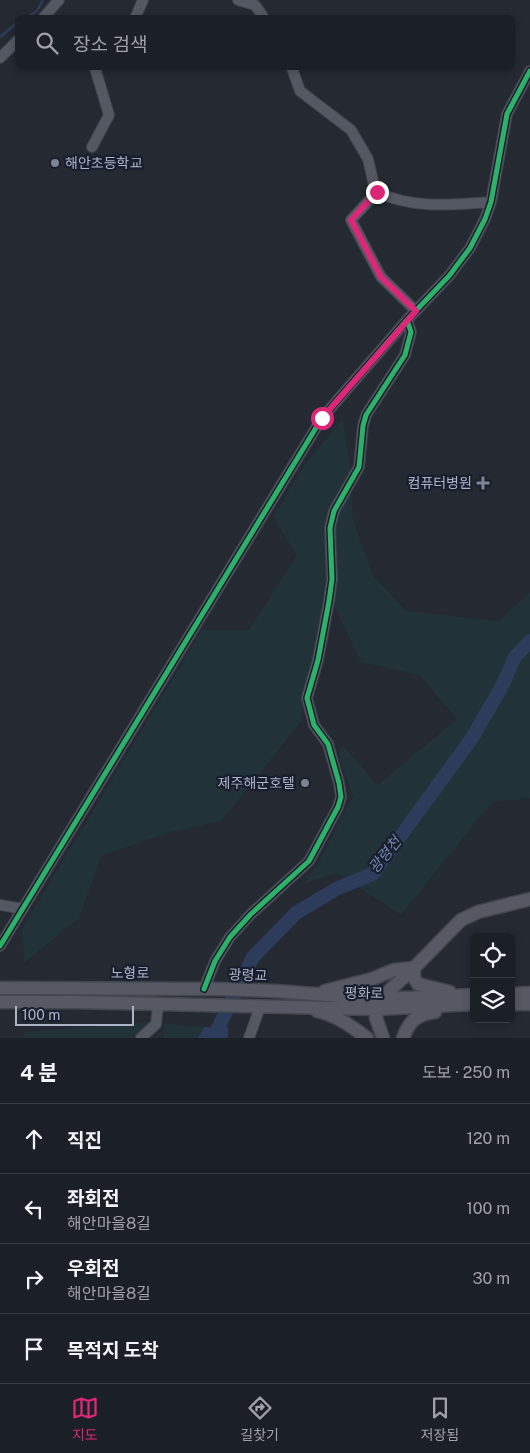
<!DOCTYPE html>
<html lang="ko">
<head>
<meta charset="utf-8">
<style>
	body { margin:0; font-family:"Public Sans","Noto Sans KR",sans-serif; background:#282c32; color:#f1f3f6 }
	.controls { position:absolute; right:15px; bottom:15px; display:grid; overflow:hidden; border-radius:8px; box-shadow:0 2px 8px #0003 }
	.controls button { width:45px; height:45px; display:grid; place-items:center; padding:0; border:0; border-bottom:1px solid #393d43; background:#1b1f26; color:#f1f3f6; font:25px sans-serif }
	.scale { position:absolute; left:15px; bottom:12px; width:119px; box-sizing:border-box; padding-left:5px; border:2px solid #acb3c6; border-top:0; font-size:14px; line-height:18px; white-space:nowrap; color:#acb3c6; -webkit-text-stroke:4px #181e2d; paint-order:stroke }
	.stop { position:absolute; width:15px; height:15px; margin:-11px; border:4px solid #db2777; border-radius:50%; background:#fff }
	.stop.end { background:#db2777; border-color:#fff; box-shadow:0 1px 5px #0008 }
	.list { margin:0; padding:0; list-style:none }
	h2 { display:flex; justify-content:space-between; align-items:center; height:65px; margin:0; padding:0 20px; font-size:21px }
	h2 small { font-size:16px; font-weight:400; color:#a0a2a7 }
	.list li { display:grid; grid-template-columns:32px 1fr auto; gap:15px; align-items:center; box-sizing:border-box; height:70px; padding:0 20px; border-top:1px solid #393d43 }
	.list b { display:block; font-size:19px; white-space:nowrap }
	.list p { margin:0; font-size:16px; white-space:nowrap; color:#a0a2a7 }
	.list em { font-size:16px; font-style:normal; color:#a0a2a7 }
	.icon { flex:none; width:28px; height:28px; fill:none; stroke:currentColor; stroke-width:2; stroke-linecap:round; stroke-linejoin:round }
	.map { position:relative; flex:none; width:530px; height:1038px; overflow:hidden }
	.search { position:absolute; background:#1b1f26; box-shadow:0 2px 8px #0003; left:15px; right:15px; top:15px; height:55px; display:flex; align-items:center; gap:12px; box-sizing:border-box; padding:0 18px; border-radius:8px; color:#a0a2a7; font-size:19px }
	.sheet { height:345px; background:#1b1f26 }
	nav { display:flex; justify-content:space-around; align-items:center; box-sizing:border-box; height:70px; border-top:1px solid #393d43; background:#1b1f26; font-size:14px; color:#a0a2a7 }
	nav a { display:grid; justify-items:center; gap:2px }
	nav .on { color:#db2777 }
	.map>svg:first-child { display:block }
</style>
</head>
<body>
<div class="map">
<svg width="530" height="1038" viewBox="0 0 530 1038">
	<rect width="100%" height="100%" fill="#242932"/>
	<!-- green -->
	<path fill="#213338" d="M343,419l8,59 2,42 19,54 34,37 93,10 31,-29v206l-38,4 -91,113 -64,-42 -34,11 15,-20 35,-68 -15,-41 4,-10 36,40 79,-66 -38,-44 -58,-13 -35,-74 -25,134 -80,99 -50,11 -70,24 -22,62 -55,45 -2,-34 180,-299h47l48,-75 -24,-38 33,-54z
		M152,1022l-17,16h-111v-6z
		M164,1024l40,3 -6,11h-34z"/>
	<!-- water -->
	<path fill="#2e3c5b" d="M204,1027h24v11h-30z"/>
	<g fill="none" stroke-linecap="round" stroke-linejoin="round">
		<!-- stream -->
		<path stroke="#2e3c5b" stroke-width="2.5" d="M26,18l11,-7 6,-11
			M0,37l18,-15"/>
		<!-- river -->
		<path stroke="#2e3c5b" stroke-width="14" d="M213,1038l40,-81 43,-44 42,-25 35,-14 99,-136 30,-52 13,-29 15,-16"/>
		<defs>
			<path id="minor" d="M238,0l17,5 9,13
				M43,18l16,-18
				M135,18l8,-18
				M0,58l18,-18
				M292,68l8,23 51,39 17,29 7,31 2,2
				M92,147l17,-32 -14,-47
				M377,192l-26,28 30,57 35,34
				M377,192c34,17 76,13 114,10
				M0,905l23,4
				M0,946l322,-528 85,-98 42,-44 21,-28 15,-29 6,-17 16,-88 23,-43
				M204,989l11,-28 15,-24 21,-23 58,-53 29,-54 3,-10 -2,-14 -11,-39 -14,-19 -7,-27 11,-38 11,-59 3,-22 -2,-51 4,-17 25,-44 4,-41 3,-11 39,-60 6,-23 -4,-12
				M141,1038l15,-14 2,-19
				M249,1038l11,-31"/>
			<path id="major" d="M414,968v10l4,6 32,8
				M0,988l220,1 55,2 105,8 94,-4
				M325,991l47,-12 22,-9 20,-2
				M511,994l19,-1
				M380,999l34,-31 47,-48 17,-8 52,-13
				M0,1002h74l303,7 97,-5
				M379,1002l-3,16 7,20
				M511,1004h19
				M317,1011c18,3 36,16 50,27
				M403,1038c6,-17 14,-24 32,-26"/>
		</defs>
		<!-- minor casing -->
		<use href="#minor" stroke="#40434b" stroke-width="12"/>
		<!-- major casing -->
		<use href="#major" stroke="#41464f" stroke-width="15"/>
		<!-- minor -->
		<use href="#minor" stroke="#545862" stroke-width="10"/>
		<!-- major -->
		<use href="#major" stroke="#565963" stroke-width="12"/>
		<defs>
			<path id="cycleway" d="M0,946l322,-528 85,-98 42,-44 21,-28 15,-29 6,-17 16,-88 23,-43
				M204,989l11,-28 15,-24 21,-23 58,-53 29,-54 3,-10 -2,-14 -11,-39 -14,-19 -7,-27 11,-38 11,-59 3,-22 -2,-51 4,-17 25,-44 4,-41 3,-11 39,-60 6,-23 -4,-12"/>
		</defs>
		<!-- cycleway casing -->
		<use href="#cycleway" stroke="#181e2d" stroke-width="8"/>
		<!-- cycleway -->
		<use href="#cycleway" stroke="#2db169" stroke-width="5"/>
	</g>
	<g fill="none" stroke-linecap="round" stroke-linejoin="round">
		<!-- route -->
		<path stroke="#db2777" stroke-width="6" d="M322,418l94,-107 -35,-34 -30,-57 26,-28"/>
	</g>
	<!-- markers -->
	<g fill="#7c8392" stroke="#181e2d" stroke-width="2">
		<circle cx="55" cy="163" r="5"/>
		<path d="M480.5 475.5h5v5h5v5h-5v5h-5v-5h-5v-5h5z"/>
		<circle cx="305" cy="783" r="5"/>
	</g>
	<g text-anchor="middle" stroke-width="4.5" stroke-linejoin="round" paint-order="stroke">
		<!-- poi labels -->
		<g font-size="14" fill="#acb3c6" stroke="#181e2d" text-anchor="end">
			<text x="65" y="168" text-anchor="start">해안초등학교</text>
			<text x="472" y="488">컴퓨터병원</text>
			<text x="295" y="788">제주해군호텔</text>
		</g>
		<!-- street labels -->
		<g font-size="14" fill="#acb3c6" stroke="#181e2d">
			<text x="130" y="978">노형로</text>
			<text transform="translate(248 975) rotate(2)" y="5">광령교</text>
			<text transform="translate(364 993) rotate(1)" y="5">평화로</text>
		</g>
		<!-- water labels -->
		<g font-size="15" font-style="italic" fill="#7286b1" stroke="#181e2d">
			<text transform="translate(385 855) rotate(-51)" y="5">광령천</text>
		</g>
	</g>
</svg>
<div class="controls">
<button><svg class="icon" aria-label="locate" viewBox="0 0 24 24"><circle cx="12" cy="12" r="6"/><path d="M12 2v4M12 18v4M2 12h4M18 12h4"/></svg></button>
<button><svg class="icon" aria-label="layers" viewBox="0 0 24 24"><path d="M12 4l9 5-9 5-9-5zM3 14l9 5 9-5"/></svg></button>
</div>
<div class="scale">100 m</div>
<div class="stop" style="left:322px;top:418px"></div>
<div class="stop end" style="left:377px;top:192px"></div>
<div class="search"><svg class="icon" aria-label="search" viewBox="0 0 24 24"><circle cx="10" cy="10" r="6"/><path d="M15 15l6 6"/></svg>장소 검색</div>
</div>
<section class="sheet">
<h2>4 분<small>도보 · 250 m</small></h2>
<ul class="list">
<li><svg class="icon" aria-label="ahead" viewBox="0 0 24 24"><path d="M12 20V5M6 11l6-6 6 6"/></svg><div><b>직진</b></div><em>120 m</em></li>
<li><svg class="icon" aria-label="left" viewBox="0 0 24 24"><path d="M17 20v-9H6M10 6l-5 5 5 5"/></svg><div><b>좌회전</b><p>해안마을8길</p></div><em>100 m</em></li>
<li><svg class="icon" aria-label="right" viewBox="0 0 24 24"><path d="M7 20v-9h11M14 6l5 5-5 5"/></svg><div><b>우회전</b><p>해안마을8길</p></div><em>30 m</em></li>
<li><svg class="icon" aria-label="arrive" viewBox="0 0 24 24"><path d="M6 21V4h12l-3 4 3 4H6"/></svg><div><b>목적지 도착</b></div></li>
</ul>
</section>
<nav>
<a class="on"><svg class="icon" aria-label="map" viewBox="0 0 24 24"><path d="M3 6l6-2 6 2 6-2v14l-6 2-6-2-6 2zM9 4v14M15 6v14"/></svg>지도</a>
<a><svg class="icon" aria-label="directions" viewBox="0 0 24 24"><path d="M12 3l9 9-9 9-9-9zM9 14v-3h6M13 9l2 2-2 2"/></svg>길찾기</a>
<a><svg class="icon" aria-label="saved" viewBox="0 0 24 24"><path d="M7 4h10v16l-5-4-5 4z"/></svg>저장됨</a>
</nav>
</body>
</html>
